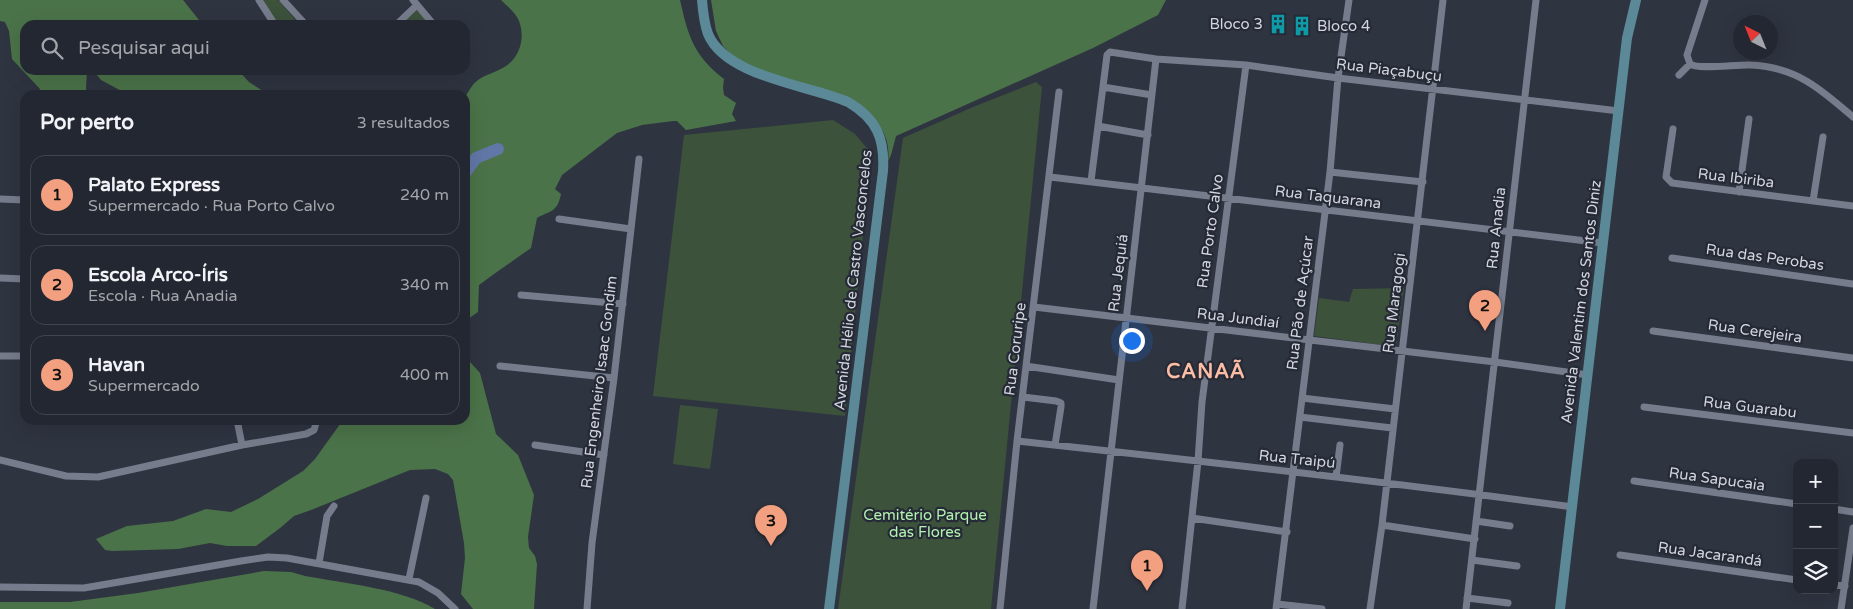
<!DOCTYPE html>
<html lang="pt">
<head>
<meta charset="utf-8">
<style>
	body { margin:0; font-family:"Varela Round",sans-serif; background:#2b2f39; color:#f1f3f6 }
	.controls { position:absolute; right:15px; bottom:15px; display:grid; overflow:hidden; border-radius:10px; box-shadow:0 5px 20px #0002 }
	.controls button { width:45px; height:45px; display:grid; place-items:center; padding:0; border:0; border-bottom:1px solid #40444d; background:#232731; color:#f1f3f6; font:25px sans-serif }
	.compass { position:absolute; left:1733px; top:15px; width:45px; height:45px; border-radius:50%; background:#232731; box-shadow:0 5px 20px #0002; rotate:317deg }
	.you { position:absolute; left:1131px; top:340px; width:18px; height:18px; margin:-12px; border:4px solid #fff; border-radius:50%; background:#1a73e8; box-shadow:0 0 0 8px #1a73e833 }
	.badge { display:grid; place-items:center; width:32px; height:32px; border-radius:50%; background:#f2a07f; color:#111; font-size:16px; font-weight:700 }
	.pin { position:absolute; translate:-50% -41px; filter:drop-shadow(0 1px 2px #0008) }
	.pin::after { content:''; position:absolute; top:26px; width:18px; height:15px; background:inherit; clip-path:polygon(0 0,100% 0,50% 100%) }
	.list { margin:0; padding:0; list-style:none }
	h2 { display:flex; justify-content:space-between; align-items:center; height:65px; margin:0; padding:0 20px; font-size:21px }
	h2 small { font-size:16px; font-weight:400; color:#a3a5ab }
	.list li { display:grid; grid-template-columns:32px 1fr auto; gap:15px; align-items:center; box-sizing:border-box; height:80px; margin:0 10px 10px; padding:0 10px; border:1px solid #40444d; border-radius:15px }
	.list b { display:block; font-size:19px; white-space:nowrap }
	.list p { margin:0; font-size:16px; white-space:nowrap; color:#a3a5ab }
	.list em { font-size:16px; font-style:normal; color:#a3a5ab }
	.icon { flex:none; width:28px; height:28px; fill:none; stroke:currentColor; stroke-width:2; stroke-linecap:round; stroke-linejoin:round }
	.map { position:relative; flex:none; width:1853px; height:609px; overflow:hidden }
	.search { position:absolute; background:#232731; box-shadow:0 5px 20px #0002; left:20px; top:20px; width:450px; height:55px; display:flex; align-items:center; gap:12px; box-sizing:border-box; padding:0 18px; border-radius:15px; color:#a3a5ab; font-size:19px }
	.panel { position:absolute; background:#232731; box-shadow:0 5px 20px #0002; left:20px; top:90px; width:450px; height:335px; border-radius:15px }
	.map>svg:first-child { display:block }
</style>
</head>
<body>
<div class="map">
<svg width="1853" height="609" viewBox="0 0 1853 609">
	<rect width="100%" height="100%" fill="#2f3441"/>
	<!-- green -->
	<path fill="#3c523b" d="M263,0h15l22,25h-22z
		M417,10l14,15h-31z
		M1036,82l6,5 -51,522h-153l65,-471 70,-31z
		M833,120l22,14 16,19 -26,263 -192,-20 31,-261z
		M1404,288l-8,59 -82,-11 5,-38 30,4 4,-13z
		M680,405l38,4 -8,60 -37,-5z"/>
	<!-- forest -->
	<path fill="#4b7349" d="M0,0h183l20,25h-178v45h62l-1,19 2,6h-50l2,-6 -28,-30 -3,-28 -4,-9 -5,-1z
		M501,0h179c8,36 14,56 44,79l-1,8 1,8 12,8 -4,11 4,7 -50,9 -9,-9h-4l-31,4 -25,8 -55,42 -7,14 6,5c-4,19 -10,16 -24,24l-6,30 -37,26 -15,11 -1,27 -13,9v-223c13,-26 20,-19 41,-32 15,-10 19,-30 13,-45 -3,-8 -12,-15 -18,-21z
		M711,0h455l-8,15 -65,33 -197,88 -5,19 -3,6c3,-23 -8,-37 -23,-52l-126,-46 -16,-17 -7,-15z
		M93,70h145l11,12 20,13h-140l-28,-15z
		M465,337l5,11v14l10,11 16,61 22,21 16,40 -6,42 1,11 6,8 2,8 -3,45h-61l-12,-15 4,-36 -1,-15 -11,-63 -5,-6 -13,-5 -25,1 -99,40 -17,6 -14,12 -24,18h-29l-17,-3 -32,6 -66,2 -7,-1 -9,-11 31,-13 46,-5 33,-12 25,3 27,-13 45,-28 12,-12 28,-39h122z
		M264,571l27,1 14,4c37,7 99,13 130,33h-435v-7h70l68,-9z"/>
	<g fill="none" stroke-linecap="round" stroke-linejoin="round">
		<!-- river -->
		<path stroke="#6177a7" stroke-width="12" d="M465,173l11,-15 22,-9"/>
		<!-- street -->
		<path stroke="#767c8b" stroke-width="7" d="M259,0l16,25
			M283,0l23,25
			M413,0l21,25
			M1705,0l-18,55 3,9c8,6 48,0 61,1 45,2 70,24 102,52
			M396,25l21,-20
			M1679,75l11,-11
			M1103,87l49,8
			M1098,126l50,9
			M1673,129l-7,48 6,6 181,23
			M1330,172l93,10
			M1050,177l553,66
			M1091,181l16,-126 3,-3 46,7 90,6 92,13 281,33
			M1739,192l10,-73
			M0,199l25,1
			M1813,201l10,-64
			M559,219l72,10
			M1672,258l181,26
			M0,278l25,1
			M521,295l102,9
			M1034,307l461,55 93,13
			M1653,331l200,27
			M0,356h25
			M500,366l114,12
			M1026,366l93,14
			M1023,397l33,4 5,2v4l-6,38
			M1302,398l93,11
			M1644,407l209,26
			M1300,417l92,11
			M237,420l5,25
			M1017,441c185,20 371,41 556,66
			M535,445l69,10
			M0,460l66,16 32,1 144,-32 64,-11 8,-4 3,-10
			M1336,477l4,-32
			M1634,481l163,23
			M1834,509l19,3
			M1192,518l95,14
			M1476,521l34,5
			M1382,525l93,14
			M1620,555l177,25
			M1472,560l45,6
			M319,563l8,-47 7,-10
			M409,579l17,-81
			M1834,585l11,1
			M0,587l84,1 157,-27 27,-4 19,1 132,24 19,11 17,16
			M1467,598l41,5
			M1277,604l45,5
			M587,609l5,-66 22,-165 25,-219
			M1000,609l17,-168 42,-349
			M1093,609l63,-550
			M1182,609l16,-148 4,-59 44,-337
			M1276,609l54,-437 8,-94 11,-78
			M1370,609l12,-84 61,-525
			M1466,609l70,-609
			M1841,609l12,-81"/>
		<!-- secondary -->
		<path stroke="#5b8997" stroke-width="10" d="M702,0c1,12 2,23 6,34 18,43 101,51 140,68 29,17 37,37 35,69l-54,438
			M1560,609l67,-571 9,-38"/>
	</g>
	<!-- icons -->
	<defs>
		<symbol id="building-bare" viewBox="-9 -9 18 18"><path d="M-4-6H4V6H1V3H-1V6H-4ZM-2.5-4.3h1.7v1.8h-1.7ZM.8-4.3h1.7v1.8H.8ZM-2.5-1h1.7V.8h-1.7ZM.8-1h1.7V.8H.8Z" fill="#0f9aa8" stroke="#252a36" stroke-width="2.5" paint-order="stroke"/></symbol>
	</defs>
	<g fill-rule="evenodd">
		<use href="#building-bare" x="1264" y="10" width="28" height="28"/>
		<use href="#building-bare" x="1288" y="12" width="28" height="28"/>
	</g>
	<g text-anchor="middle" stroke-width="4.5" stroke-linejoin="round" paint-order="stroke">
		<!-- poi labels -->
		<g font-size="15" fill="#d2d5dd" stroke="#252a36" text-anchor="end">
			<text x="1263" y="29">Bloco 3</text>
			<text x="1317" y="31" text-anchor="start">Bloco 4</text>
		</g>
		<!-- street labels -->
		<g font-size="15" fill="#d2d5dd" stroke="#252a36">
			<text transform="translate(1389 70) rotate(7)" y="5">Rua Piaçabuçu</text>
			<text transform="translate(1736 178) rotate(7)" y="5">Rua Ibiriba</text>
			<text transform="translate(1328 197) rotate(7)" y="5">Rua Taquarana</text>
			<text transform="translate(1496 228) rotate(-84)" y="5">Rua Anadia</text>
			<text transform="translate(1210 231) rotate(-82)" y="5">Rua Porto Calvo</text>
			<text transform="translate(1765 257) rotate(8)" y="5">Rua das Perobas</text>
			<text transform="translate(1118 273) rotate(-83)" y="5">Rua Jequiá</text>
			<text transform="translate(853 280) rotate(-84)" y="5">Avenida Hélio de Castro Vasconcelos</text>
			<text transform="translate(1581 302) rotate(-83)" y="5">Avenida Valentim dos Santos Diniz</text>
			<text transform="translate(1300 303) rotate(-83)" y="5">Rua Pão de Açúcar</text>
			<text transform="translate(1394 303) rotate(-83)" y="5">Rua Maragogi</text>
			<text transform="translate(1238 318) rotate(7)" y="5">Rua Jundiaí</text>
			<text transform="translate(1755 331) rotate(8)" y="5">Rua Cerejeira</text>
			<text transform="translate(1015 349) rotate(-83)" y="5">Rua Coruripe</text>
			<text transform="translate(599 382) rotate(-83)" y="5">Rua Engenheiro Isaac Gondim</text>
			<text transform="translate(1750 407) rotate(7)" y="5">Rua Guarabu</text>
			<text transform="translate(1297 459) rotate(6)" y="5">Rua Traipú</text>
			<text transform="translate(1717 479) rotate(8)" y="5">Rua Sapucaia</text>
			<text transform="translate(1710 554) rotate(8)" y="5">Rua Jacarandá</text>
		</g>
		<!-- park labels -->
		<g font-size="15" fill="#b3f1af" stroke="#252a36">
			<text x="925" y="520">Cemitério Parque<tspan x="925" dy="17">das Flores</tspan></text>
		</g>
		<!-- district labels -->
		<g font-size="20" font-weight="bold" letter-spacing="1" fill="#fbbda4" stroke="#252a36">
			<text x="1206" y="378">CANAÃ</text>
		</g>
	</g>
</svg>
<div class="controls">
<button>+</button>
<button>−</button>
<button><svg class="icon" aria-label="layers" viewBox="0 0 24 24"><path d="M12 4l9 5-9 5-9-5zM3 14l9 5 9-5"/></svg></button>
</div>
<svg class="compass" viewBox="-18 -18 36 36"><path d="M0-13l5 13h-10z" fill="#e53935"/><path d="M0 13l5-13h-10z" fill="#a3a5ab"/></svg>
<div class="you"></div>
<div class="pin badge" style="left:1147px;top:591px">1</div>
<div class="pin badge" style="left:1485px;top:331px">2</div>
<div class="pin badge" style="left:771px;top:546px">3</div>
<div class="search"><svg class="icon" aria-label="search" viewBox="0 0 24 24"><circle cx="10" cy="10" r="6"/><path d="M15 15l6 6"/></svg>Pesquisar aqui</div>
<section class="panel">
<h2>Por perto<small>3 resultados</small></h2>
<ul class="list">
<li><span class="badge">1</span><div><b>Palato Express</b><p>Supermercado · Rua Porto Calvo</p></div><em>240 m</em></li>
<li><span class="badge">2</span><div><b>Escola Arco-Íris</b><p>Escola · Rua Anadia</p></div><em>340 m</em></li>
<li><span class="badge">3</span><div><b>Havan</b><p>Supermercado</p></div><em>400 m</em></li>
</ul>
</section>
</div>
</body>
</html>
